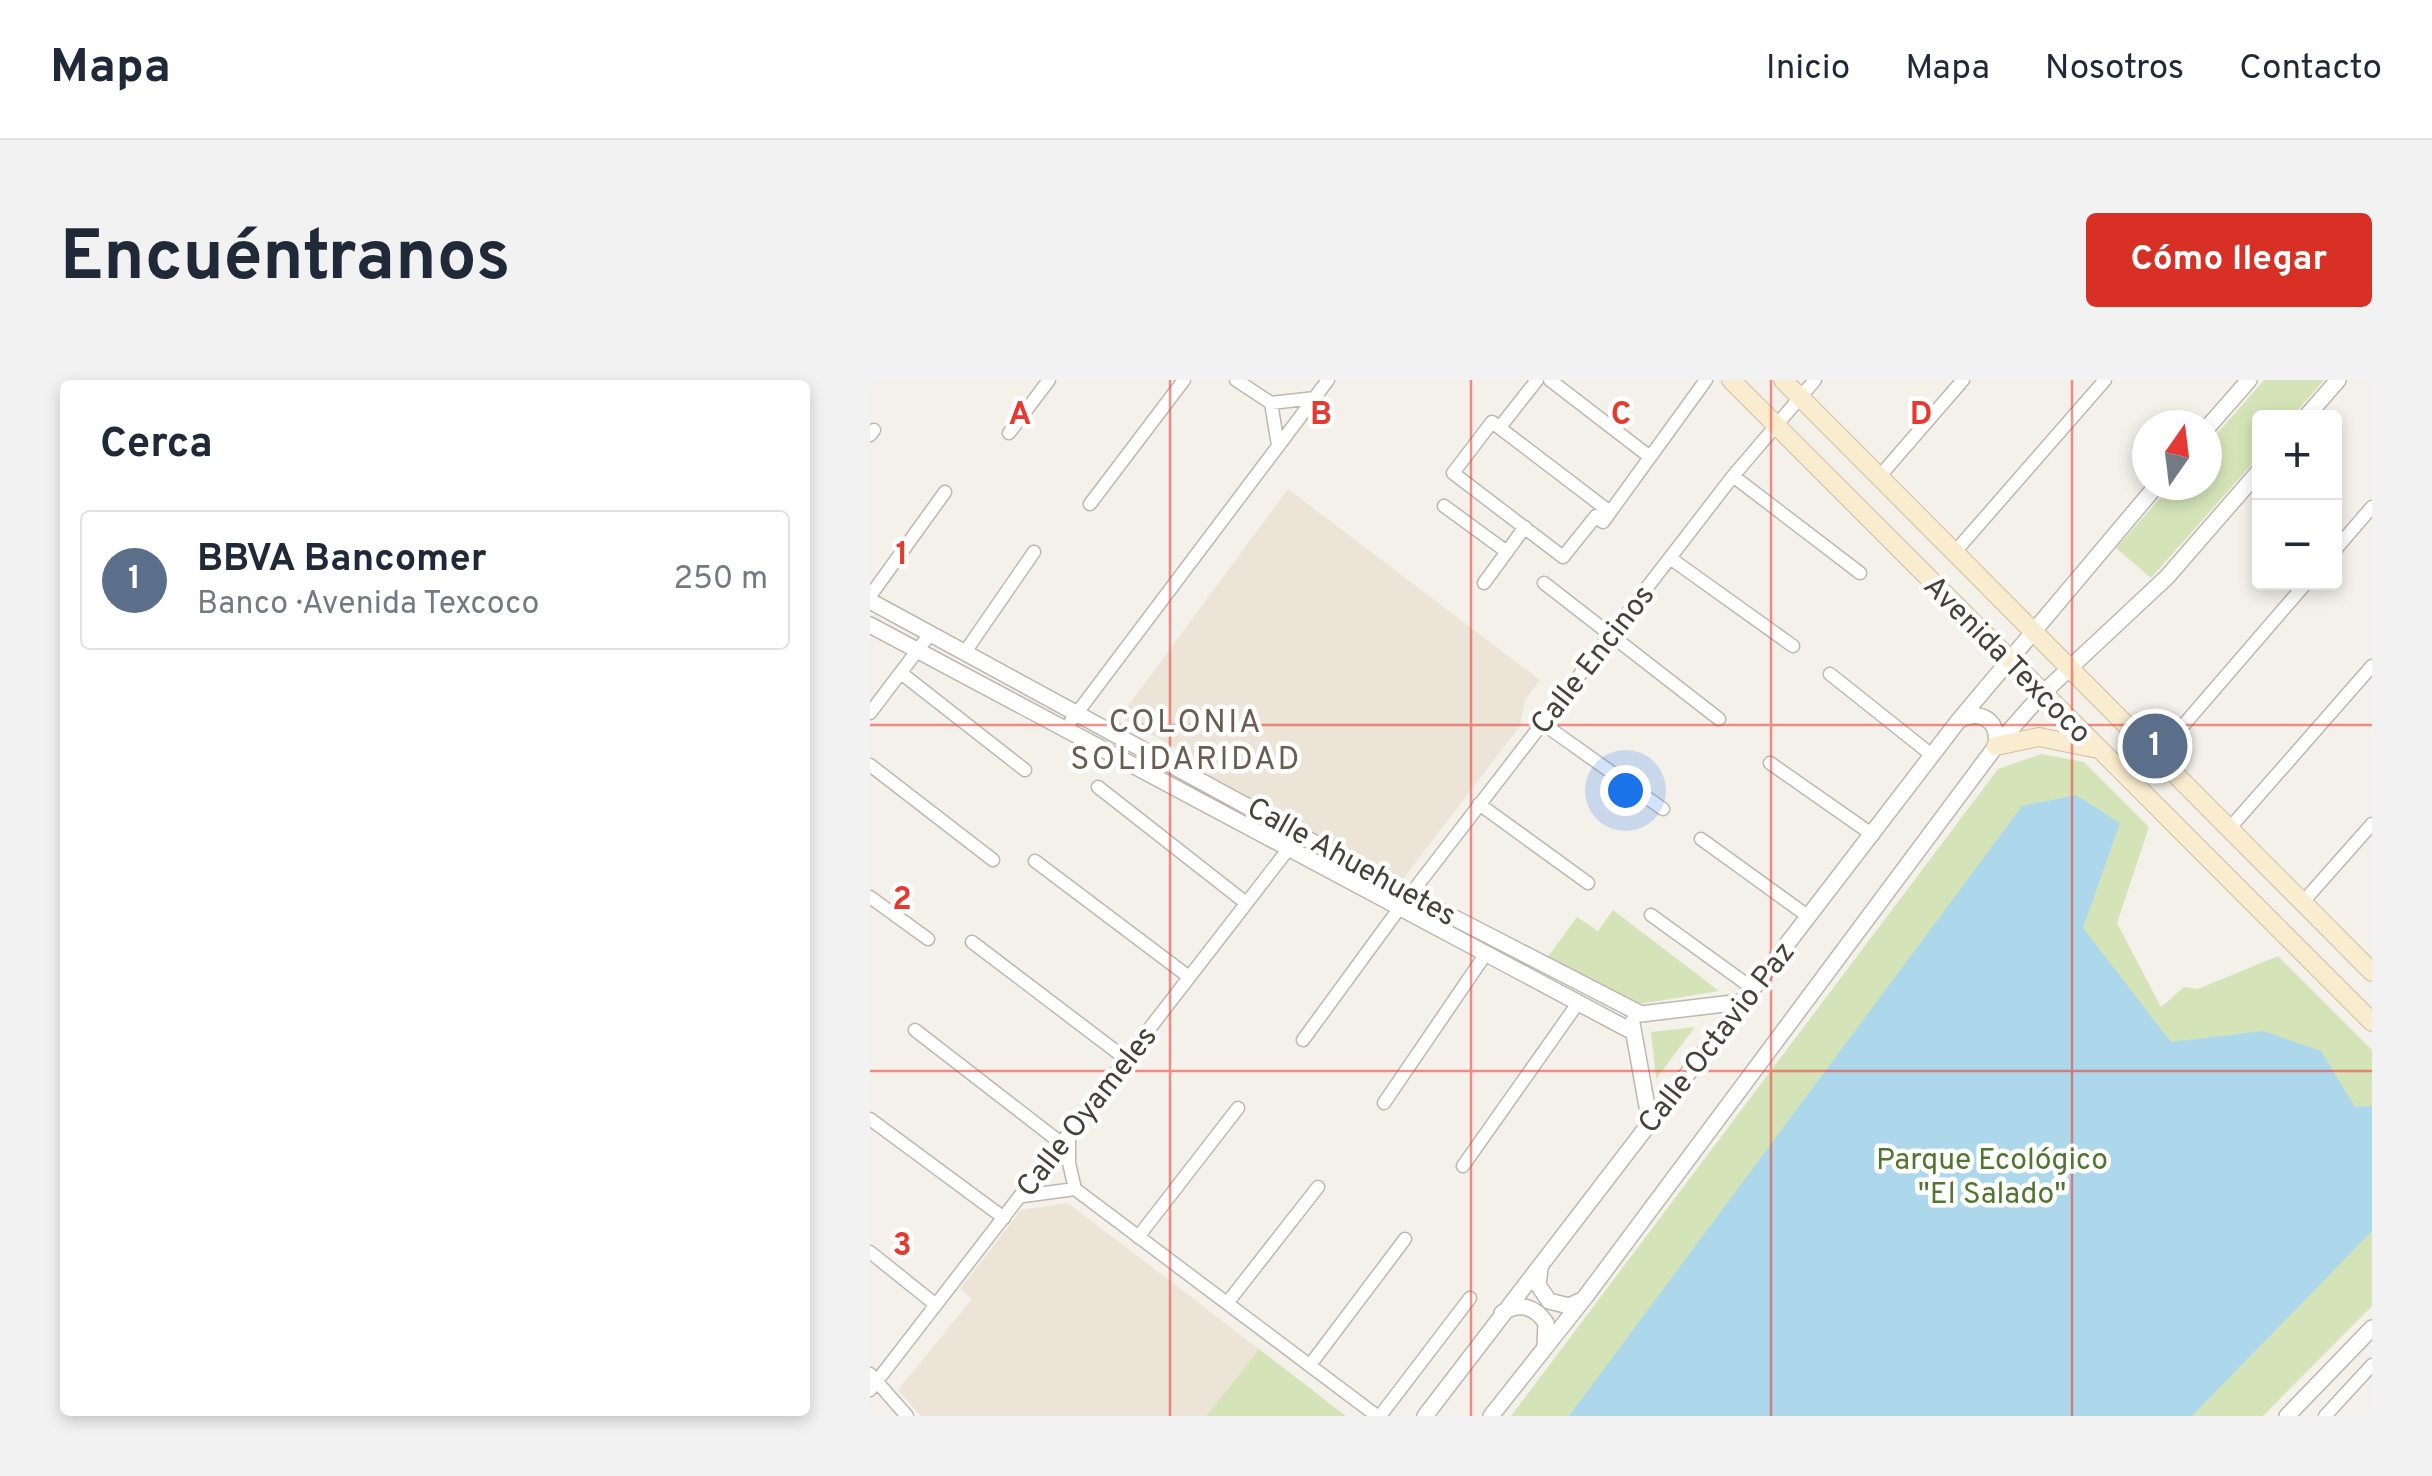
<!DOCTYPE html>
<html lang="es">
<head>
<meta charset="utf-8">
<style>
	body { margin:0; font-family:Overpass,sans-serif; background:#f2f2f3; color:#1f2937 }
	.controls { position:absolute; right:30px; top:30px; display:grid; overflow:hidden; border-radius:10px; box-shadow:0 5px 15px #0003 }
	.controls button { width:90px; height:90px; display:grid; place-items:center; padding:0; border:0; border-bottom:2px solid #e0e1e3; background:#fff; color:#1f2937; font:50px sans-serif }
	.compass { position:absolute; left:1262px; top:30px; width:90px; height:90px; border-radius:50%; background:#fff; box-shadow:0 5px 15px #0003; rotate:14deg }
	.you { position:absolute; left:755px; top:410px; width:35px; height:35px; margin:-25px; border:8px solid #fff; border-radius:50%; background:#1a73e8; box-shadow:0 0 0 15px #1a73e833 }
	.badge { display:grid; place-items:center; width:65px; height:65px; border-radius:50%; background:#d93025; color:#fff; font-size:32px; font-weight:700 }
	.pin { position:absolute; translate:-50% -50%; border:5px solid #fff; box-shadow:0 2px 10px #0006 }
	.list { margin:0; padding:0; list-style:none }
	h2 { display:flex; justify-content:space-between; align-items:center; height:130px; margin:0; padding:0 40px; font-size:42px }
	h2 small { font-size:32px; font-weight:400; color:#747a83 }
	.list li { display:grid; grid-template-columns:65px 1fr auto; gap:30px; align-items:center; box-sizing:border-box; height:140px; margin:0 20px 20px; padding:0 20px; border:2px solid #e0e1e3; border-radius:10px }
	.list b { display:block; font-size:38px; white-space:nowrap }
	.list p { margin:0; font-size:32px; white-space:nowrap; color:#747a83 }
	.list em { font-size:32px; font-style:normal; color:#747a83 }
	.map { position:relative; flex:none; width:1502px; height:1036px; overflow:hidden; border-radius:10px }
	header { display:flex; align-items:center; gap:60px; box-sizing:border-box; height:140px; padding:0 50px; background:#fff; border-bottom:2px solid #e0e1e3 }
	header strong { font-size:48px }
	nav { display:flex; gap:55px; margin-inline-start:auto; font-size:35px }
	.intro { display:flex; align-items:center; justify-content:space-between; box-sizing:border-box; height:240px; padding:0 60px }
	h1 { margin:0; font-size:70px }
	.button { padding:25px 45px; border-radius:10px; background:#d93025; color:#fff; font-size:35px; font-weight:700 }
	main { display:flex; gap:60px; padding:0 60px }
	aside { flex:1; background:#fff; border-radius:10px; box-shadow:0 5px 15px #0003 }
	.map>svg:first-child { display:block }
</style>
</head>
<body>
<header>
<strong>Mapa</strong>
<nav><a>Inicio</a><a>Mapa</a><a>Nosotros</a><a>Contacto</a></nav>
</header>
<div class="intro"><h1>Encuéntranos</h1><a class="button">Cómo llegar</a></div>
<main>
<aside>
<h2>Cerca<small></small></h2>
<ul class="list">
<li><span class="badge" style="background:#5c6f8a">1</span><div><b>BBVA Bancomer</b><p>Banco · Avenida Texcoco</p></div><em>250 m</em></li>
</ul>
</aside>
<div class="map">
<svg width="1502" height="1036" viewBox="0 0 1502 1036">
	<rect width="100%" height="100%" fill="#f4f1eb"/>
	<!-- education -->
	<path fill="#ece4d6" d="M418,109l252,191 -15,20 -5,26 -118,154 -194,-105 2,-8 -90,-50z
		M198,823l191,146 -53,67h-285l-23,-26 74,-91 -12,-10 61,-79z"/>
	<!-- green -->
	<path fill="#d5e4b8" d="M1394,0h60l-32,37 -32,1 -1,38 -108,122 -35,-30 56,-63h35v-40z
		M1171,374l43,8 65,65 -32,96 44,84 23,-20 14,2 80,-33 94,94v256l-109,110h-752l487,-647z
		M743,530l106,81 -85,14 -87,-47 30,-41 21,14z
		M825,647l-39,52 -5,-47z
		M389,969l87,67h-140z"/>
	<!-- water -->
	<path fill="#add8eb" d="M1206,415l44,28 -37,105 88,114 92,-11 58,20 34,56 17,-1v125l-180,185h-623l453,-610z"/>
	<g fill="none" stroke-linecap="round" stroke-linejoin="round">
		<defs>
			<path id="minor" d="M366,0l35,23 44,-5
				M680,0l100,77
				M401,23l7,42
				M630,47l37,-47
				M139,53l40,-53
				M0,55l4,-5
				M863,96l127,97
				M1009,97l84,-97
				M220,124l94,-124
				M574,126l63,46
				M740,132l-118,-90 -39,51 110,84 33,-41 7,6 103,-142
				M1464,171l38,-44
				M1084,173l151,-173
				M800,178l123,88
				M614,203l41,-56
				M674,203l175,136
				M0,216l75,-104
				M95,272l69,-100
				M31,293l124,97
				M960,294l103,82
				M0,333l60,-79
				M201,341l257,-341
				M672,343l121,86
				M1286,377l151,-175
				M900,383l103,72
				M0,385l123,95
				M228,407l148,116
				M609,424l109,79
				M1359,449l143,-163
				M831,459l108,78
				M165,481l154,116
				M540,515l323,-419 82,-96
				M0,517l58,42
				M1432,523l70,-79
				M781,535l101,73
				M102,562l154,117
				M45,650l146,113
				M433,660l98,-134
				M514,723l101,-148
				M0,739l134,99
				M199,754v29l6,26
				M593,786l115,-163
				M153,816l52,-7 302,227
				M268,857l100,-129
				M0,872l66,53
				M358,922l90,-115
				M440,985l95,-126
				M0,994l37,42
				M0,1010l423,-547
				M510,1036l90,-118
				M1455,1036l47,-51"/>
			<path id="tertiary" d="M1435,38l33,-38
				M1337,48l42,-48
				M0,221l540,294 231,119 100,-12
				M0,245l763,407
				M1090,340c21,-12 40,2 36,26
				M762,643l18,100
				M670,889l-2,16 11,16 20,5 13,-6
				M632,933c17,-11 33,-7 44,10l-1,23
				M555,1036l534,-696 198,-235
				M621,1036l95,-120 410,-550 46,-52 125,-117 93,-107
				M1417,1036l85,-88"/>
			<path id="secondary" d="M861,0l641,642
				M913,0l589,592
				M1126,366l43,-9 54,11"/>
		</defs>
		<!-- minor casing -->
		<use href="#minor" stroke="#bfb7ae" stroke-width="15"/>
		<!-- tertiary casing -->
		<use href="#tertiary" stroke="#bfb7ae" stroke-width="18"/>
		<!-- secondary casing -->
		<use href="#secondary" stroke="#d0be9f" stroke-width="20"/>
		<!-- minor -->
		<use href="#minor" stroke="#fff" stroke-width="12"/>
		<!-- tertiary -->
		<use href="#tertiary" stroke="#fff" stroke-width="15"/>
		<!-- secondary -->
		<use href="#secondary" stroke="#faeccf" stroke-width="18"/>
	</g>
	<!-- grid -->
	<path fill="none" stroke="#e7392f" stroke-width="2.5" stroke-opacity="0.55" d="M300,0v1036M601,0v1036M901,0v1036M1202,0v1036M0,345h1502M0,691h1502"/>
	<g text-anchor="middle" stroke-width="9" stroke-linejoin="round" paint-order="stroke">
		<!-- street labels -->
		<g font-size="30" fill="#484139" stroke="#fff">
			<text transform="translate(722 279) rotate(-52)" y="10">Calle Encinos</text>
			<text transform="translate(1138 279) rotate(45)" y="10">Avenida Texcoco</text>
			<text transform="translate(482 481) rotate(29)" y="10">Calle Ahuehuetes</text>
			<text transform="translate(846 657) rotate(-52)" y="10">Calle Octavio Paz</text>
			<text transform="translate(216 731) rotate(-52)" y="10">Calle Oyameles</text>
		</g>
		<!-- park labels -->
		<g font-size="30" fill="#517531" stroke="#fff">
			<text x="1122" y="789">Parque Ecológico<tspan x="1122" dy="34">"El Salado"</tspan></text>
		</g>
		<!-- neighbourhood labels -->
		<g font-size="32" letter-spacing="2.5" fill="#6a5e52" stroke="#fff">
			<text x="316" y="352">COLONIA<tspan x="316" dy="37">SOLIDARIDAD</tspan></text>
		</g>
	</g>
	<g font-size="32" text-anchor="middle" font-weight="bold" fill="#e7392f" stroke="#fff" stroke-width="9" stroke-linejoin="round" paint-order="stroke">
		<text x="150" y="44">A</text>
		<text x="451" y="44">B</text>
		<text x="751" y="44">C</text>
		<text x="1051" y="44">D</text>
		<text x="32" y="184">1</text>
		<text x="32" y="529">2</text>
		<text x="32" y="875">3</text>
	</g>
</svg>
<div class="controls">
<button>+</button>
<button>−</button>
</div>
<svg class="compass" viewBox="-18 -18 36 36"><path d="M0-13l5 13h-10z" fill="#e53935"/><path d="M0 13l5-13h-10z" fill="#747a83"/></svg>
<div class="you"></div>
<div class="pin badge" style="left:1285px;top:366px;background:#5c6f8a">1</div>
</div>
</main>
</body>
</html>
